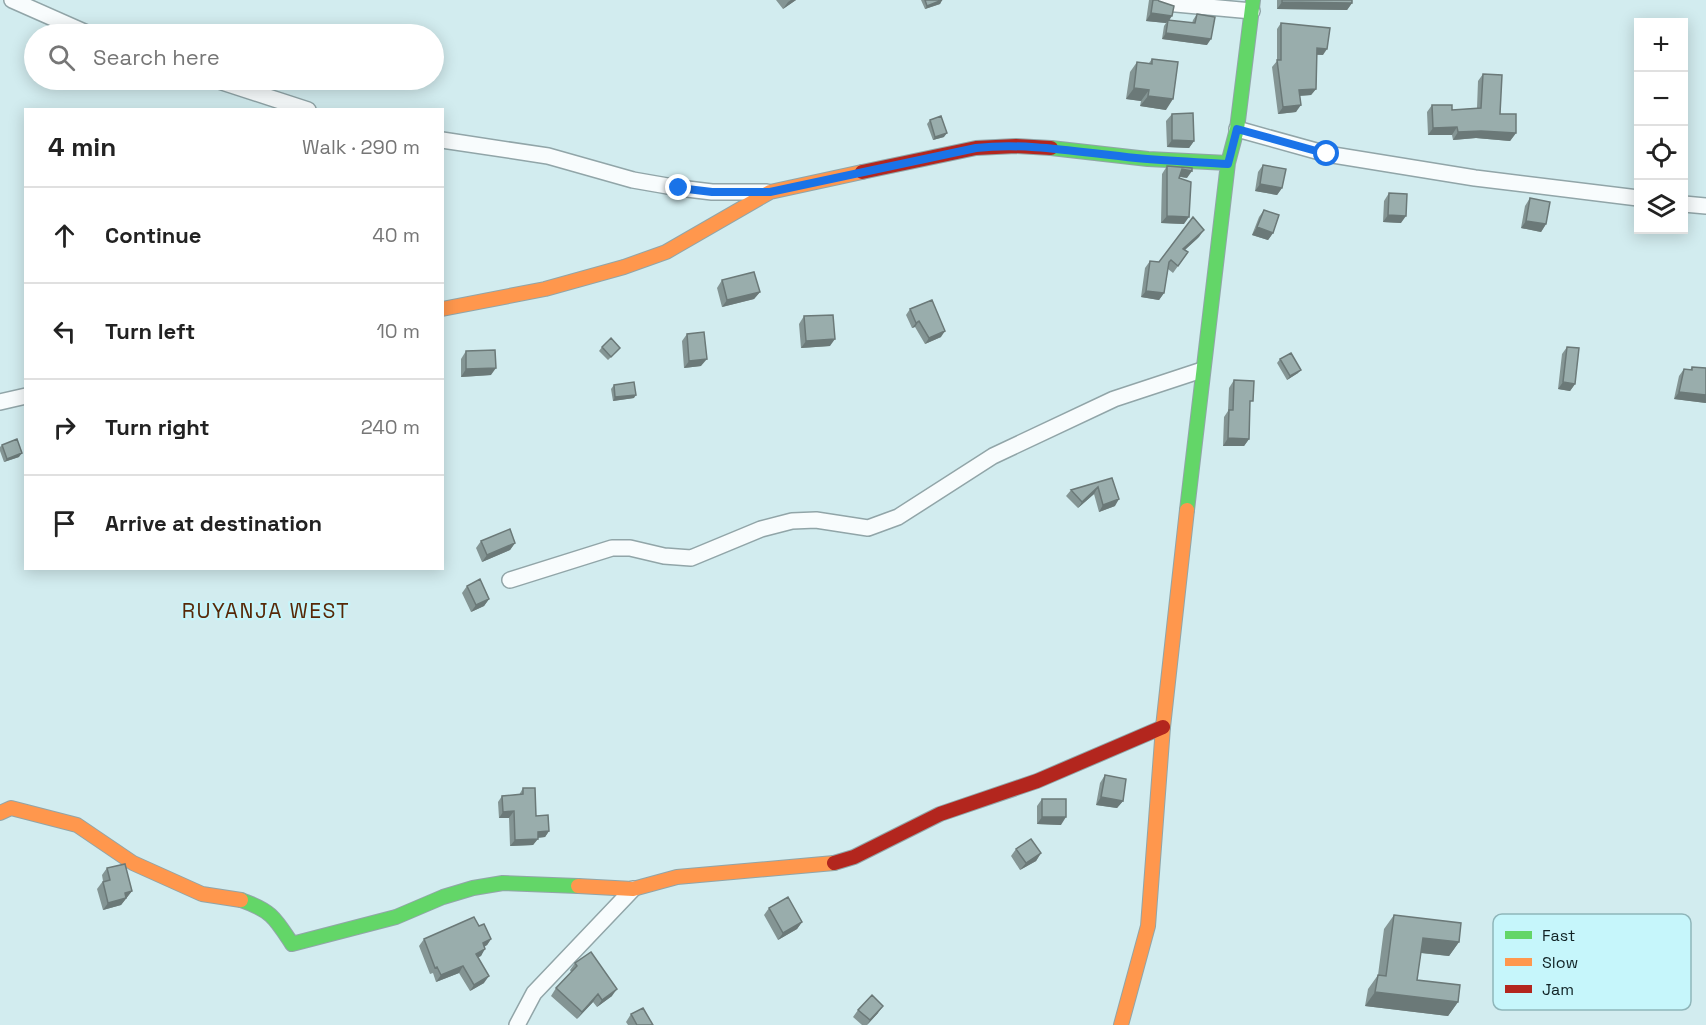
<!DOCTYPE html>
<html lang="en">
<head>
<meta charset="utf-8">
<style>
	body { margin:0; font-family:"Space Grotesk",sans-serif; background:#f6f6f6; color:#222 }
	.controls { position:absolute; right:18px; top:18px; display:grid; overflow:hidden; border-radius:0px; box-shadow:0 3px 15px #0003 }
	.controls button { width:54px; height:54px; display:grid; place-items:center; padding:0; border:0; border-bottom:2px solid #e0e0e0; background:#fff; color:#222; font:30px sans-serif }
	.stop { position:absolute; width:18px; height:18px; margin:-14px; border:4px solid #1a73e8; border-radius:50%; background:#fff }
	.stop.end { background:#1a73e8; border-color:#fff; box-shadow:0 2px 6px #0008 }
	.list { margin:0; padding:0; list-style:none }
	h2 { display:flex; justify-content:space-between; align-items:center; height:78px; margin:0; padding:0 24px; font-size:26px }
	h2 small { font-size:20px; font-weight:400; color:#767676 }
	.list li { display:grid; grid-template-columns:39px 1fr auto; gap:18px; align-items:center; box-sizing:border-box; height:96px; padding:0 24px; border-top:2px solid #e0e0e0 }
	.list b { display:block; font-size:22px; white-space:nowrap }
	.list em { font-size:20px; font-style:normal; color:#767676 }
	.icon { flex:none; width:33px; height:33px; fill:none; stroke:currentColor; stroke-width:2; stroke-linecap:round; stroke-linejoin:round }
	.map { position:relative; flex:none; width:1706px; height:1025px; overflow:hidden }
	.search { position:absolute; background:#fff; box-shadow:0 3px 15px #0003; left:24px; top:24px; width:420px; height:66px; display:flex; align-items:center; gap:15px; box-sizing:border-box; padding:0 21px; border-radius:33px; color:#767676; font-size:22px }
	.panel { position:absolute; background:#fff; box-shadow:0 3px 15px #0003; left:24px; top:108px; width:420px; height:462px; border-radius:0px }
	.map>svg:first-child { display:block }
</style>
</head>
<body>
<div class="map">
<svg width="1706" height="1025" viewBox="0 0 1706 1025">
	<rect width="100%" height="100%" fill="#d2ecef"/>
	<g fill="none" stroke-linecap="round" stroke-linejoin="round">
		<defs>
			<path id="street" d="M12,0l77,34
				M1158,0l7,3 87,8
				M216,80l92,30
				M1237,129l90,25 148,24 163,20
				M442,140l106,16 85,24 46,8 33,4h55
				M1684,204l22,2
				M0,402l26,-6
				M510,580l102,-32h18l34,8 27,2 70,-29 31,-8 24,-1 52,8 30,-11 95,-61 121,-57 88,-29
				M517,1025l17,-32 99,-104"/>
			<path id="fast" d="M1051,148l97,11 80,4
				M1187,510l41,-347 9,-34 16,-129
				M241,900c31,11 34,18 51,44l104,-27 47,-20 30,-9 30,-5 75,3"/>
			<path id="slow" d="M442,309l103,-20 79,-22 42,-15 104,-60 92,-20
				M0,813l11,-5 66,17 56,38 69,31 39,6
				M578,886l55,3 44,-12 157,-14
				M1121,1025l27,-99 15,-199 24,-217"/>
			<path id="jam" d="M862,172l114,-24 40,-2 35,2
				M834,863l20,-6 86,-43 97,-33 126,-54"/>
		</defs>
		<!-- street casing -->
		<use href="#street" stroke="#91a5a8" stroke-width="18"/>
		<!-- fast casing -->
		<use href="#fast" stroke="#91a5a8" stroke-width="16"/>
		<!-- slow casing -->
		<use href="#slow" stroke="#91a5a8" stroke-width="16"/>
		<!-- jam casing -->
		<use href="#jam" stroke="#91a5a8" stroke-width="16"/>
		<!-- street -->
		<use href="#street" stroke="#f8fcfd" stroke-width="15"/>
		<!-- fast -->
		<use href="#fast" stroke="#63d668" stroke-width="14"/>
		<!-- slow -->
		<use href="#slow" stroke="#ff974d" stroke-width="14"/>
		<!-- jam -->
		<use href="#jam" stroke="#b3261e" stroke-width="14"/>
	</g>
	<!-- wall -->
	<path fill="#849594" d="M776,0h20l-13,9z
		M921,0h21l-2,4 -15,5z
		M1149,0h9l12,20 22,3 1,-3 4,-6 10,31 -45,-6 2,-13 2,-3 -20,-2z
		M1277,0h75v3l-5,7 -70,-1z
		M1281,23l42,32h-6l-1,34 -5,6 -11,1 -4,16 -18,2 -6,-47 5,-6v-32z
		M1152,59l14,51 -26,-4 1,-5 -15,-2 4,-27 7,-10 12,1z
		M1483,74l17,40 16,19 -6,8 -34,-3 -23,2 -1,-5h-24l-1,-23 5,-7 20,5 25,-2 1,-27z
		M1172,114l22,27 -5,7 -22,-1 -1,-26z
		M930,120l14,17 -11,3 -6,-16z
		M1263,165l19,23 -5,7 -22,-4 3,-19z
		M1167,166l20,12 -7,-1 4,47 -23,-1 1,-49z
		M1389,193l12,30 -18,-1 1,-21z
		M1530,198l16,26 -5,8 -20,-4 4,-22z
		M1264,210l9,23 -5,7 -16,-5 7,-18z
		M1199,237l-14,13 3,2 -15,21 -5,-4 -4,24 -5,7 -18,-3 4,-29 5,-7 9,1z
		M722,280l38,12 -6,7 -32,8 -5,-19z
		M910,309l31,28 -16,7 -10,-17 -3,1 -6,-13z
		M804,316l26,30 -29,2 -2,-24z
		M687,334l14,32 -17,2 -2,-27z
		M602,347l18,1 -12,12 -9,-9z
		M1567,347l8,37 -5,7 -12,-2 4,-35z
		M466,351l25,24 -30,2v-18z
		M1280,359l18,14 -11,7 -10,-17z
		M1692,367l14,1v35l-32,-4 5,-23 5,-7 6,1z
		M1234,380l15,59 -5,7h-21l1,-29 4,-6 1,-23z
		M614,385l20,13 -21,3 -2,-12z
		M2,445l17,12 -15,5 -4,-11v-4z
		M1112,478l3,28 -16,6 -5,-18 -16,14 -12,-12 5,-6z
		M481,541l34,2 -5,7 -28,12 -6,-14z
		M467,586l22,13 -5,7 -13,6 -9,-19z
		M1105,775l18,26 -6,7 -21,-3 4,-22z
		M523,788l13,28 13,15 -4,6 -7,1 -5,7 -23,1 -1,-28h-10l-1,-16 4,-6 17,-1z
		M1042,799l19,26 -24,-1v-18z
		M1016,849l25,4 -5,8 -16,9 -9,-14z
		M107,868l25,23 -11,14 -18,5 -6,-21 6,-8 -1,-6z
		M769,908l33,14 -5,7 -19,11 -14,-25z
		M1394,915l65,27 -10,14 -28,-3 -4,27 41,22 -10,14 -83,-10 3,-17 10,-14 6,-46z
		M479,926l12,13 -4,6 -3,2 -3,9 -3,1 6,26 -14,8 -11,-18 -23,9 -3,-9 -3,1 -11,-28 5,-7z
		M575,963l37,33 -15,11 -4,-5 -16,17 -26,-23 5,-8 15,-16 -1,-2z
		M858,1010l20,3 -11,12h-5l-9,-8z
		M631,1014l22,11h-25l-2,-3z"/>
	<!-- shaded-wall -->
	<path fill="#6b7978" d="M791,0h5l-13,9 5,-7z
		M942,0l-2,4 -15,5 2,-3z
		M1282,2l70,1 -5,7 -70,-1z
		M1151,13l21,3 -4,6v-2l-2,3 -20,-2z
		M1166,33l45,6 -4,6 -45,-6z
		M1317,48l10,1 -4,6 -11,-1z
		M1134,88l15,2 -8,11 -15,-2z
		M1316,89l-5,6 -16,1 4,-6z
		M1148,96l25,3 -7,11 -26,-4z
		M1301,105l-5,7 -18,2 5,-7z
		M1457,127l-5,8h-24l5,-7z
		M1481,131l35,2 -6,8 -34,-3 -23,2 5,-8z
		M947,133l-3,4 -11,3 2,-3z
		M1172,140l22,1 -5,7 -22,-1z
		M1182,169l10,2 -5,7 -10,-2z
		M1260,184l22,4 -5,7 -22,-4z
		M1388,215l18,1 -5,7 -18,-1z
		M1167,216l22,1 -5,7 -23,-1z
		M1526,221l20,3 -5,8 -20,-4z
		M1257,227l16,6 -5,7 -16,-5z
		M1204,230l-5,7 -21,19 5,-7z
		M1146,291l18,2 -5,7 -18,-3z
		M760,292l-6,7 -32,8 5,-7z
		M919,321l-4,6 -3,1 4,-5z
		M945,331l-4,6 -16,7 4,-6z
		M835,339l-5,7 -29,2 5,-7z
		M707,359l-6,7 -17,2 5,-7z
		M496,368l-5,7 -30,2 5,-8z
		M1301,370l-3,3 -11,7 3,-4z
		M1563,382l12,2 -5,7 -12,-2z
		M1679,392l27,3v8l-32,-4z
		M636,395l-2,3 -21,3 2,-4z
		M1228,438l21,1 -5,7h-21z
		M22,453l-3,4 -15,5 3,-3z
		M1098,487l-4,7 -16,14 4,-6z
		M1119,499l-4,7 -16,6 4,-7z
		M515,543l-5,7 -28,12 5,-7z
		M489,599l-5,7 -13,6 5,-7z
		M1101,797l22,4 -6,7 -21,-3z
		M514,811l-5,7h-10l4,-6z
		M1042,817h24l-5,8 -24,-1z
		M549,831l-4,6 -12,1 5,-6z
		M538,839l-5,6 -23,1 5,-6z
		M1041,853l-5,8 -16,9 6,-7z
		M132,891l-11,14 -18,5 5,-7 17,-10z
		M802,922l-5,7 -19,11 5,-7z
		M1423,938l36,4 -10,14 -36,-4z
		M491,939l-4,6 -9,5 5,-7z
		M485,949l-4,7 -10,5 5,-7z
		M463,966l-4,7 -23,9 5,-7z
		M489,976l-5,7 -14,8 4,-6z
		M617,989l-5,7 -15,11 5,-7z
		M1375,992l83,10 -10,14 -83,-10z
		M598,994l-5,8 -16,17 5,-7z
		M883,1006l-5,7 -11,12 3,-5z"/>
	<!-- building -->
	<path fill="#99adac" stroke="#6b7978" stroke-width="1.5" d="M925,0h17l-15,6z
		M1153,0h5l1,1 15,5 -2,10 -21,-3z
		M1282,0h70v3l-70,-1z
		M1197,14l18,3 -4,22 -45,-6 2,-13 27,3z
		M1281,23l49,5 -3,21 -10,-1 -1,41 -17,1 2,15 -18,2 -6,-47h4z
		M1152,59l26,3 -5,37 -25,-3 1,-6 -15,-2 3,-26 15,2z
		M1483,74l19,1 -2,39h16v19l-35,-2 -23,1 -1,-5 -24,1 -1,-23h20v5l29,-2z
		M1193,113l1,28 -22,-1v-26z
		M941,116l6,17 -12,4 -5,-17z
		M1263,165l23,4 -4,19 -22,-4z
		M1167,166l25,2v3l-10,-2 -3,9 12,4 -2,35 -22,-1z
		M1389,193l18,1 -1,22 -18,-1z
		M1530,198l20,4 -4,22 -20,-3z
		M1264,210l15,5 -6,18 -16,-6z
		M1193,217l11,13 -21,19 5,3 -10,14 -7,-6 -2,2 -5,31 -18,-2 4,-30 9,1z
		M754,272l6,20 -33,8 -5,-20z
		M932,300l13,31 -16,7 -10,-17 -3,2 -6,-14z
		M833,315l2,24 -29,2 -2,-25z
		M704,332l3,27 -18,2 -2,-27z
		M611,338l9,10 -9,9 -9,-10z
		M1567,347l12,1 -4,36 -12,-2z
		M495,350l1,18 -30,1v-18z
		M1291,353l10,17 -11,6 -10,-17z
		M1692,367l14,1v27l-27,-3 5,-23 8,1z
		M1234,380l20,1 -1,20h-3l-1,38 -21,-1 1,-28h4z
		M634,382l2,13 -21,2 -1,-12z
		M17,439l5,14 -15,6 -5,-14z
		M1112,478l7,21 -16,6 -5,-18 -16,15 -11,-12z
		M510,529l5,14 -28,12 -6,-14z
		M480,579l9,20 -13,6 -9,-19z
		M1105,775l21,4 -3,22 -22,-4z
		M523,788h12l1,28 12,-1 1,16 -11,1v7l-23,1 -1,-29 -11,1 -1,-16 21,-2z
		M1042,799h24v18h-24z
		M1031,839l10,14 -15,10 -10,-14z
		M125,864l7,27 -7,2 1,5 -18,5 -5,-21 7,-2 -3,-12z
		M788,897l14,25 -19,11 -14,-25z
		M1394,915l67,8 -2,19 -36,-4 -6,42 43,5 -2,17 -83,-10 3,-17 8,1z
		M474,917l5,9 5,-2 7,15 -8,4 2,6 -9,5 13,22 -15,9 -11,-19 -22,9 -4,-8 -2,1 -11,-29z
		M591,952l26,37 -15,11 -4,-6 -16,18 -26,-24 21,-22 -2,-3z
		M872,995l11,11 -13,14 -12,-10z
		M643,1008l10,17h-16l-6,-11z"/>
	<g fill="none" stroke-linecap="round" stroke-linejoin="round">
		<!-- route -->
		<path stroke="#1a73e8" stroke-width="8" d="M679,188l33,4h58l206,-44c53,-6 107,5 160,10 31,3 62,4 92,6l9,-35 90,25"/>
	</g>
	<g text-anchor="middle" stroke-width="4.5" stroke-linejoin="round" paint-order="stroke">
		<!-- quarter labels -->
		<g font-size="21" letter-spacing="1.5" fill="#572908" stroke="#c6f6fb">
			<text x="266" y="618">RUYANJA WEST</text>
		</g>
	</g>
	<!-- legend -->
	<rect x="1493" y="914" width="198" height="96" rx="9" fill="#c6f6fb" stroke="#8fb6ba" stroke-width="1.5"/>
	<rect x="1505" y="931" width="27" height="8" fill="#63d668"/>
	<rect x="1505" y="958" width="27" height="8" fill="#ff974d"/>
	<rect x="1505" y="985" width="27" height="8" fill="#b3261e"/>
	<g font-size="16" fill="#102224">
		<text x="1542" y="941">Fast</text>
		<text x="1542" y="968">Slow</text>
		<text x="1542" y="995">Jam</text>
	</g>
</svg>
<div class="controls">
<button>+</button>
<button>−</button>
<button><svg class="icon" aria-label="locate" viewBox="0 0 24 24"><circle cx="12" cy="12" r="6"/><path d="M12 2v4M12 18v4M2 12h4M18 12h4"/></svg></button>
<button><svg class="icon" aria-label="layers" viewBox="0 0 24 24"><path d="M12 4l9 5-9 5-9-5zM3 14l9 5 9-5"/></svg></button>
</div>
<div class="stop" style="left:1327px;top:154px"></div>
<div class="stop end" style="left:679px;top:188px"></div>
<div class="search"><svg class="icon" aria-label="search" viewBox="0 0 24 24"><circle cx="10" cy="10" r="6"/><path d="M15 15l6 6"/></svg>Search here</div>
<section class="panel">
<h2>4 min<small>Walk · 290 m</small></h2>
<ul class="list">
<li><svg class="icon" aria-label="ahead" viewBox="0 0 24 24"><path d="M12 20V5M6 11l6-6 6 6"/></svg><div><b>Continue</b></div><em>40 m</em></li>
<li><svg class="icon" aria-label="left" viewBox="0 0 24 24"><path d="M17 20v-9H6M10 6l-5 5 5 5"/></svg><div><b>Turn left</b></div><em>10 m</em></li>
<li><svg class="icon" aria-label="right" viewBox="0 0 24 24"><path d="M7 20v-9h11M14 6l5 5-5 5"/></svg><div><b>Turn right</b></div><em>240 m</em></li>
<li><svg class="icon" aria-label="arrive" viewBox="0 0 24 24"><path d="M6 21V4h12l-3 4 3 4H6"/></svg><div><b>Arrive at destination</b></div></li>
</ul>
</section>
</div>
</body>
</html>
